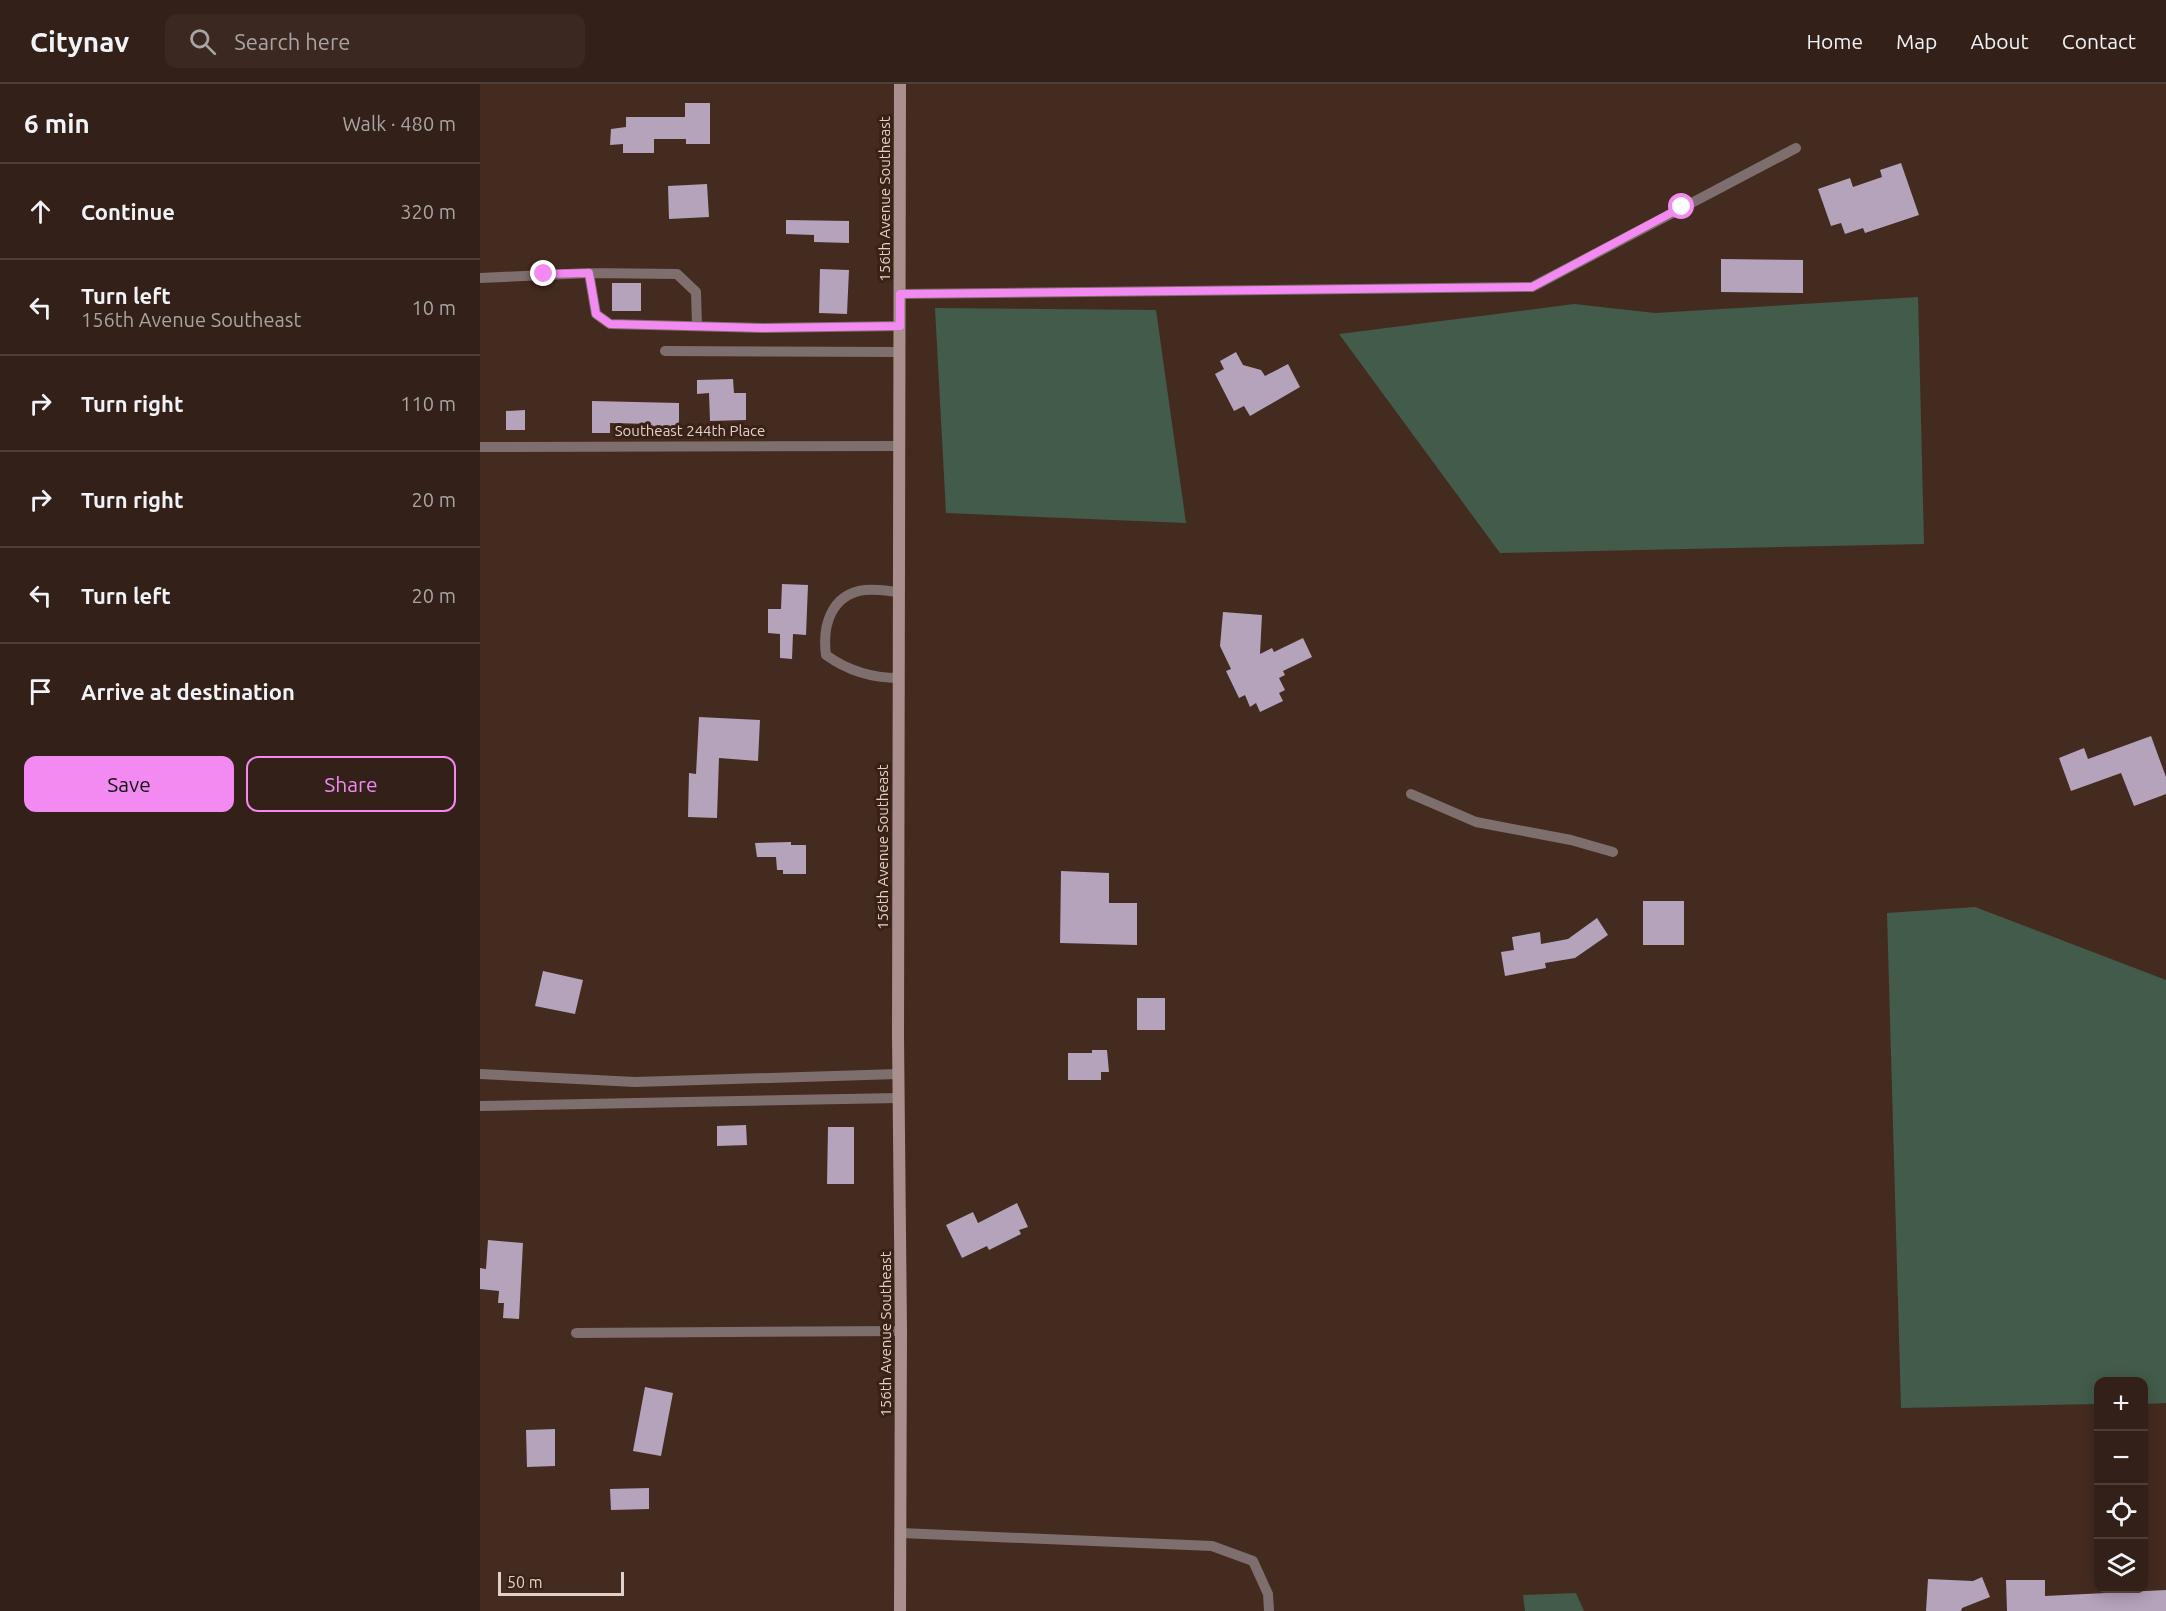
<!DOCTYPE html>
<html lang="en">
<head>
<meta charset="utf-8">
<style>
	body { margin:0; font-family:Ubuntu,sans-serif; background:#3b2821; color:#f1f3f6 }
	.controls { position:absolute; right:18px; bottom:18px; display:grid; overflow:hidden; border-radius:12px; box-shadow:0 3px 15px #0003 }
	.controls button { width:54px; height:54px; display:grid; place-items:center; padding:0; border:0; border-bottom:2px solid #4e3e37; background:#332018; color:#f1f3f6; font:30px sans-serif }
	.scale { position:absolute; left:18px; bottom:15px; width:126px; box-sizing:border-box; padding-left:6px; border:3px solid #e1d1ca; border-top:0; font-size:16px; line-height:21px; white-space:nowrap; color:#e1d1ca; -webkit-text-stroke:4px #392116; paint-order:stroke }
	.stop { position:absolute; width:18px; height:18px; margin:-14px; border:4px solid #f38af1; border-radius:50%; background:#fff }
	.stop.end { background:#f38af1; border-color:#fff; box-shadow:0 2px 6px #0008 }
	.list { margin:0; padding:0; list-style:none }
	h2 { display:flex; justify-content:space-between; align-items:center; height:78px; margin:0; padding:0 24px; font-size:26px }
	h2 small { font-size:20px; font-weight:400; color:#a9a3a2 }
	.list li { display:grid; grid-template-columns:39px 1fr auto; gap:18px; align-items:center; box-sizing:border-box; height:96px; padding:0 24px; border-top:2px solid #4e3e37 }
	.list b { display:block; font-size:22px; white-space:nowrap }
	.list p { margin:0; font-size:20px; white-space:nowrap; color:#a9a3a2 }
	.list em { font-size:20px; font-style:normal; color:#a9a3a2 }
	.actions { display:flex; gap:12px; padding:18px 24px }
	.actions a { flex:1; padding:14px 0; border:2px solid #f38af1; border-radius:12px; text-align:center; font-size:21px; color:#f38af1 }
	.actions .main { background:#f38af1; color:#111 }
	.icon { flex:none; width:33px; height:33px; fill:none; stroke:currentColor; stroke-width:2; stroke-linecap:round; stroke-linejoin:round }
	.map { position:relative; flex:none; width:1686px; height:1527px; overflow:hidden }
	header { display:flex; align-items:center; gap:36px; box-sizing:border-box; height:84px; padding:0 30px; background:#332018; border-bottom:2px solid #4e3e37 }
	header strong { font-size:28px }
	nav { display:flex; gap:33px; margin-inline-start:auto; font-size:21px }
	.search { width:420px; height:54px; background:#3b2821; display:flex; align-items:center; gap:15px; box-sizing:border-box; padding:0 21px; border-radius:12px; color:#a9a3a2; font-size:22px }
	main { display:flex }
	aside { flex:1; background:#332018 }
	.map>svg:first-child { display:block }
</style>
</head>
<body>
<header>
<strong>Citynav</strong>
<div class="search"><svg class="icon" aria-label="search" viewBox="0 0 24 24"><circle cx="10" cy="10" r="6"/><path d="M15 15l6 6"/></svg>Search here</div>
<nav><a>Home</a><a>Map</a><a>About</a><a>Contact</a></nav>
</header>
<main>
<aside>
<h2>6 min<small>Walk · 480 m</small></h2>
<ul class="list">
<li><svg class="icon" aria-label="ahead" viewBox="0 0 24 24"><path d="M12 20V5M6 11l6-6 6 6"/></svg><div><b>Continue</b></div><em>320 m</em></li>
<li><svg class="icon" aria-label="left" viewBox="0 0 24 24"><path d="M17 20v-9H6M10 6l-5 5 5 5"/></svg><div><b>Turn left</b><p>156th Avenue Southeast</p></div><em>10 m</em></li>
<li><svg class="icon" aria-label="right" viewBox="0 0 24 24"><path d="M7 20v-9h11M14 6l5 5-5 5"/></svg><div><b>Turn right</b></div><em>110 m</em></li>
<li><svg class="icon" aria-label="right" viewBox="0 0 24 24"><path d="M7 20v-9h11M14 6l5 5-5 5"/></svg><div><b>Turn right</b></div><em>20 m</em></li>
<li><svg class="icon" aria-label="left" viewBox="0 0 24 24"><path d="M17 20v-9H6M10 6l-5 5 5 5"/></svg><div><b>Turn left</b></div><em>20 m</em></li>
<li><svg class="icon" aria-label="arrive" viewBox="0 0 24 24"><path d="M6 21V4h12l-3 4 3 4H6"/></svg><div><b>Arrive at destination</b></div></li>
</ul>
<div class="actions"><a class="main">Save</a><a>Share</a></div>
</aside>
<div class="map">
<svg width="1686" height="1527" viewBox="0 0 1686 1527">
	<rect width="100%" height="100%" fill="#442b20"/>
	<!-- green -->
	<path fill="#435b4a" d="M1438,213l6,247 -424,9 -161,-219 235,-30 81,9z
		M455,224l221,2 30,213 -240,-10z
		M1495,823l191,73v423l-22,1v-22h-46v22l-197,4 -14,-495z
		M1096,1509l8,18h-59l-2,-16z"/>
	<!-- building -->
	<path fill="#b5a2bb" d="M205,19h25v41h-24v-5h-32v14h-31v-9l-13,1 1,-16 15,-2v-10h59z
		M1421,79l18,52 -54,18 -2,-5 -18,6 -4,-11 -10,3 -13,-37 32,-11 3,9 29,-10 -2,-7z
		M227,100l2,33 -40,2 -1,-33z
		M306,136l63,1v22l-35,-1v-7l-28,-1z
		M1241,175l82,1v33l-82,-1z
		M340,185l29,1 -2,44 -28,-1z
		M132,199h29v28h-29z
		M756,268l7,13 18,5 4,6 23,-12 12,23 -50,29 -6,-10 -10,5 -19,-37 9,-5 -4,-8z
		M253,295l1,14h12v27l-36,1 -1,-28 -12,1v-14z
		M112,317l87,2v26h-28v-5l-41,-1v10h-18z
		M45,326v20h-19v-19z
		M302,500l26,1 -2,50 -13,-1 -1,25 -12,-1v-24l-12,-1v-24h13z
		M743,528l39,3 -2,39 12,-6 2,4 29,-14 9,19 -29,14 2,4 -6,3 6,12 -6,3 4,8 -23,11 -4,-9 -6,4 -5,-12 -6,3 -13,-27 5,-2 -11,-23z
		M219,633l61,3 -2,41 -39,-3 -2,60 -29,-1 1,-44 7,1z
		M1671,652l15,41v17l-32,12 -13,-33 -50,18 -12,-33 25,-10 4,11z
		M311,758v3h15v29h-23v-4h-6l-1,-13h-19l-2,-14z
		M581,787l48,2v30h28v42l-77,-2z
		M1163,817h41v44h-41z
		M1117,834l11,17 -33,23 -30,5 1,5 -41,8 -4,-24 13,-2 -2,-13 28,-5 1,12 27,-5z
		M63,887l40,9 -8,34 -40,-8z
		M657,914h28v32h-28z
		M612,966h15l2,22h-8v8h-33v-27h24z
		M266,1041l1,20 -30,1v-20z
		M348,1043h26v57h-27z
		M537,1119l11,24 -9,3 2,4 -32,16 -2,-4 -25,12 -16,-33 27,-13 5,11z
		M8,1156l35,3 -4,76 -16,-1 1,-15h-6l1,-12 -19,-2v-21l6,1z
		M165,1303l28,6 -12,63 -28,-5z
		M75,1345v37l-28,1 -1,-37z
		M169,1404v21l-38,1 -1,-21z
		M1502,1493l8,20 -28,11 -1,3h-35l2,-32 45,2z
		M1526,1496h39v16l121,-6v21h-159z"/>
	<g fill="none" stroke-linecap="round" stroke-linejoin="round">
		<!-- lane -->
		<path stroke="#7e6e6d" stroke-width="10" d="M109,189l88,1 19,18 1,33
			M0,194l109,-5 7,41 14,10 153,4 137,-2
			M420,210l632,-7 264,-139
			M185,267l235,1
			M0,363l419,-1
			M419,594c-27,0 -51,-7 -73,-23 -4,-29 5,-61 39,-65 11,-1 23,1 34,2
			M931,710l65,28 95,18 42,12
			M0,990l155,8 263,-8
			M0,1022l418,-8
			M96,1249l325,-2
			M421,1449l311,13 41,15 15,33 1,17"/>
		<!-- secondary -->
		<path stroke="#a98f8d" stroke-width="12" d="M420,1527l1,-280 -3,-295 2,-952"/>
	</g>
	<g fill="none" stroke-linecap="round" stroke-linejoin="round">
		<!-- route -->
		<path stroke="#f38af1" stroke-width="8" d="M64,190l45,-1 7,41 14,10 153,4 137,-2v-32l632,-7 150,-80"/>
	</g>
	<g text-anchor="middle" stroke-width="6" stroke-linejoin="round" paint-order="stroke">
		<!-- street labels -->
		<g font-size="15" fill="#e1d1ca" stroke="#392116">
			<text transform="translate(405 115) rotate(-90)" y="5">156th Avenue Southeast</text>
			<text x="210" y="352">Southeast 244th Place</text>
			<text transform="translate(403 763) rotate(-90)" y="5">156th Avenue Southeast</text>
			<text transform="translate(406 1250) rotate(-90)" y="5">156th Avenue Southeast</text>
		</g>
	</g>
</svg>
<div class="controls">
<button>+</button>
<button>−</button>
<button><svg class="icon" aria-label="locate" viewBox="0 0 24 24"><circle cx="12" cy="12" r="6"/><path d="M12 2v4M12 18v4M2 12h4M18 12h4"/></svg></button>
<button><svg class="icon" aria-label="layers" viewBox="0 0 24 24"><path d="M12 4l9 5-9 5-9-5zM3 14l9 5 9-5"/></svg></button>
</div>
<div class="scale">50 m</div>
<div class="stop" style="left:1202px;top:123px"></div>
<div class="stop end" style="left:64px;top:190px"></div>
</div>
</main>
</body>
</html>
